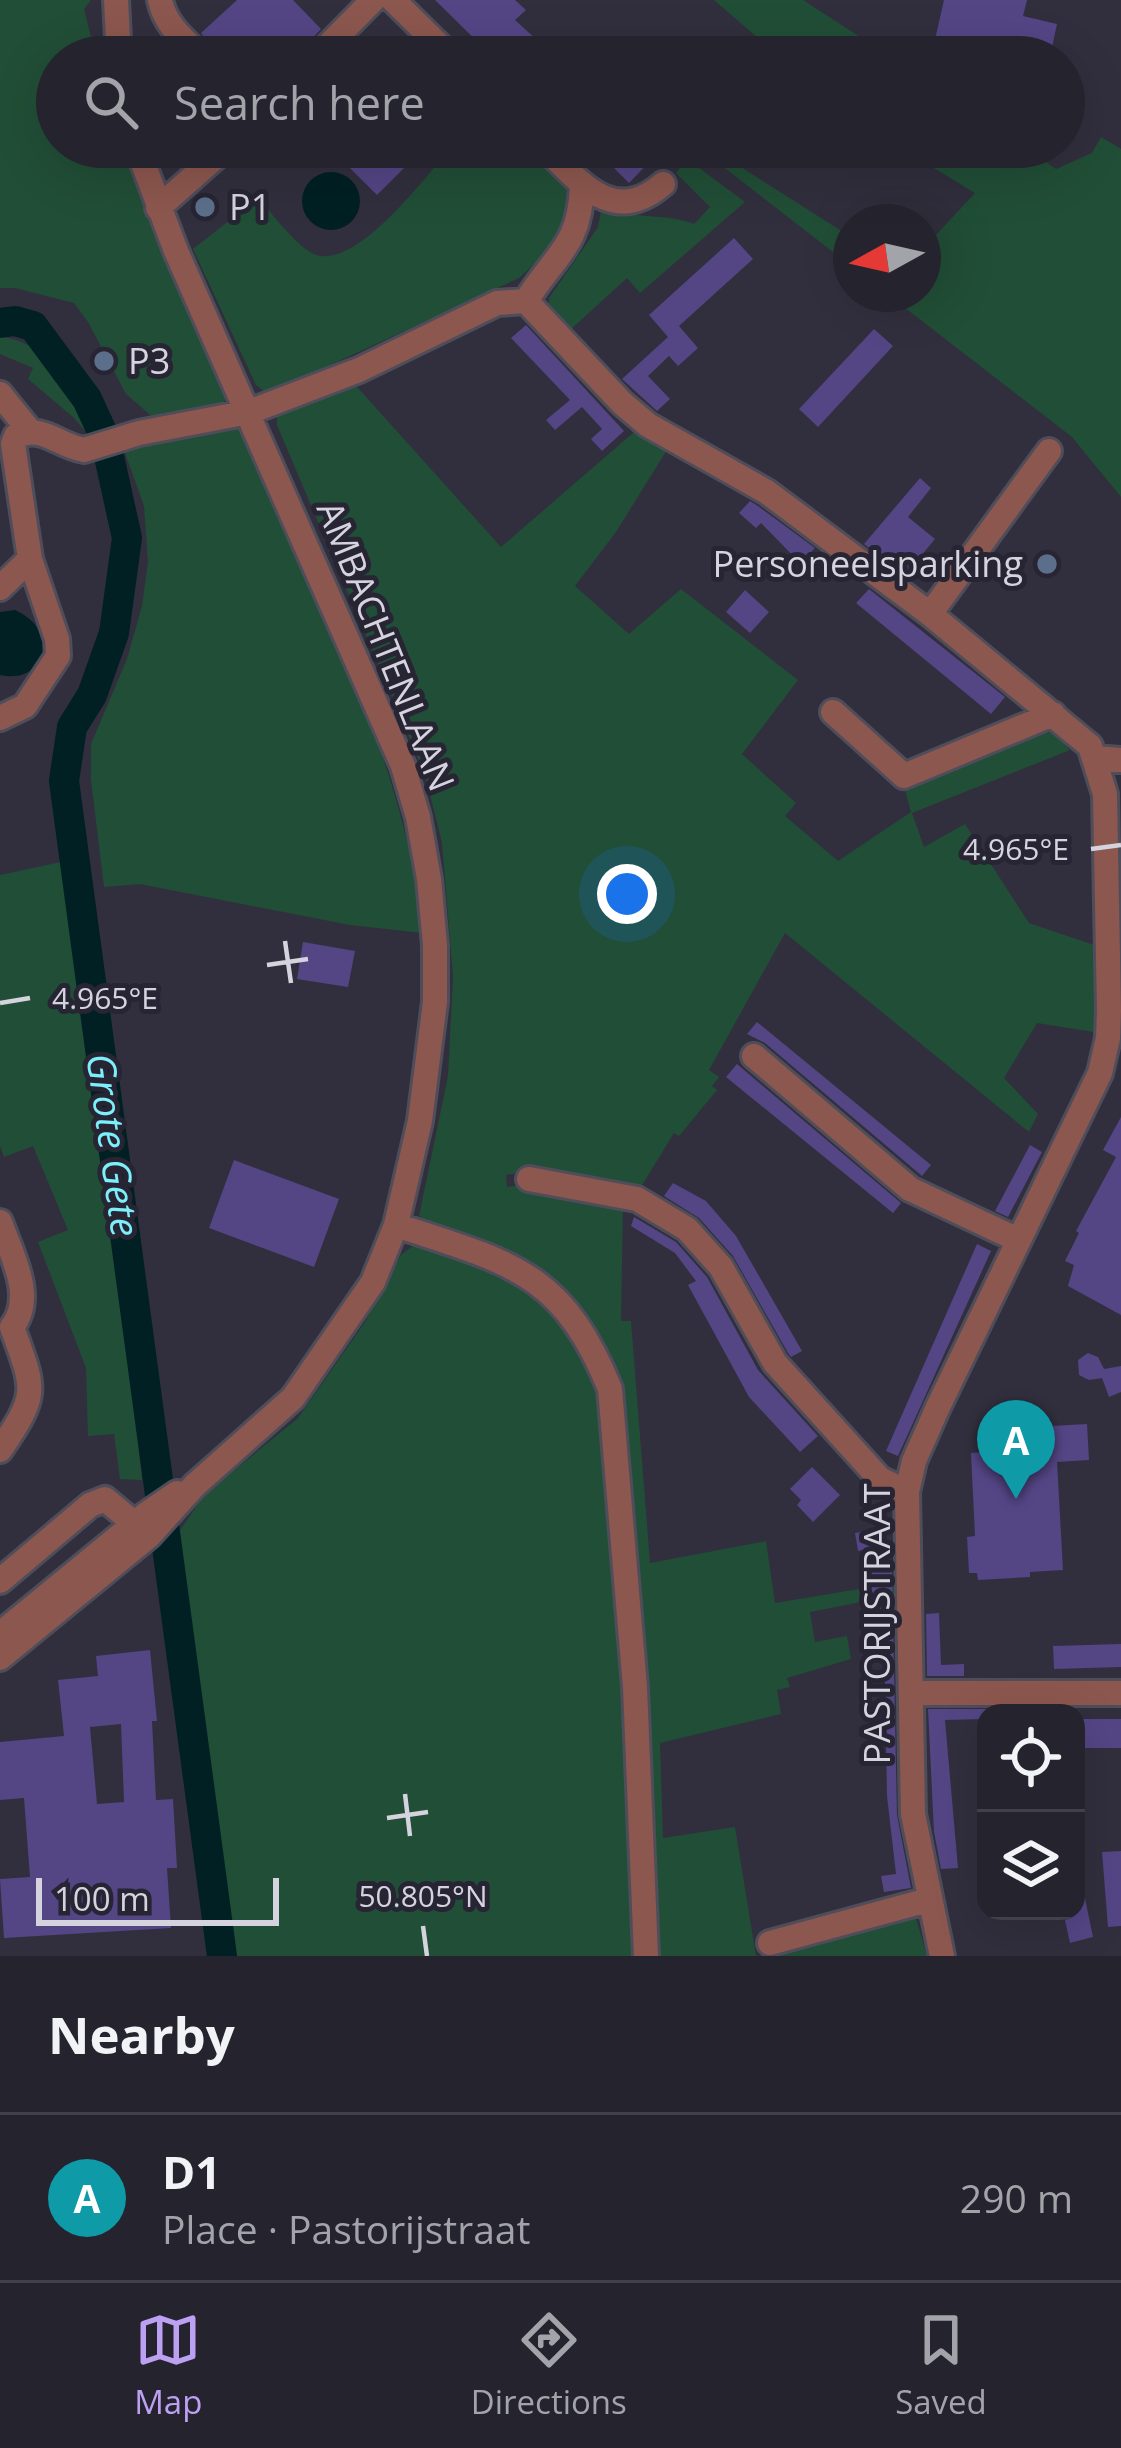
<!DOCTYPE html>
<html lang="en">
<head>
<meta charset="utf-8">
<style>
	body { margin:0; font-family:"Open Sans",sans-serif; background:#312f3a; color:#f1f3f6 }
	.controls { position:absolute; right:36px; bottom:36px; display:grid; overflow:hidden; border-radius:24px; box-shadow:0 12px 48px #0002 }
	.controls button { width:108px; height:108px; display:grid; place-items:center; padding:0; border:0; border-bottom:3px solid #42404a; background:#25232e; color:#f1f3f6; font:60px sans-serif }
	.compass { position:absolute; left:833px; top:204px; width:108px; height:108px; border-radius:50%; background:#25232e; box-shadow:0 12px 48px #0002; rotate:262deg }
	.scale { position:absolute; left:36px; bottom:30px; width:243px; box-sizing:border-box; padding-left:12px; border:6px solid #d5d3dd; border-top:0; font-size:33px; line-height:42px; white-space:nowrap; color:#d5d3dd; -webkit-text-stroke:9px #272533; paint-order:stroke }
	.you { position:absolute; left:627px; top:894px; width:42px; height:42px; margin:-30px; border:9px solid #fff; border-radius:50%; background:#1a73e8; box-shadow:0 0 0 18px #1a73e833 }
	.badge { display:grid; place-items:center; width:78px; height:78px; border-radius:50%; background:#bca0f2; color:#fff; font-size:39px; font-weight:700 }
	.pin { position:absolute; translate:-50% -99px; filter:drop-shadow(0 3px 6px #0008) }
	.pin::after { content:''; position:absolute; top:63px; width:42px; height:36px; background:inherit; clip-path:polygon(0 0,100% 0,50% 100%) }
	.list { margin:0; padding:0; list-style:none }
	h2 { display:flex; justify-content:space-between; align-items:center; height:156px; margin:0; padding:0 48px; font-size:51px }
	h2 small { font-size:39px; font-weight:400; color:#a3a4aa }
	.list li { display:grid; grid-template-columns:78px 1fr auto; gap:36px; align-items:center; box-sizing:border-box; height:168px; padding:0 48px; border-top:3px solid #42404a }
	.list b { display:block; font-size:45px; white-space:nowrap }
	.list p { margin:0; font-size:39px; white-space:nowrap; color:#a3a4aa }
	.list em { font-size:39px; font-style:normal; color:#a3a4aa }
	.icon { flex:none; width:66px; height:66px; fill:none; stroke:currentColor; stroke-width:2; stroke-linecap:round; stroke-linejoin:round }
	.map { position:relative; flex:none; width:1121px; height:1956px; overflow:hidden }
	.search { position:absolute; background:#25232e; box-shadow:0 12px 48px #0002; left:36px; right:36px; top:36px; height:132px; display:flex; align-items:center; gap:30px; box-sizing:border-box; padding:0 42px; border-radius:66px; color:#a3a4aa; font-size:45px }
	.sheet { height:324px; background:#25232e }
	nav { display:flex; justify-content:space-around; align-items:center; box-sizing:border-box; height:168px; border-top:3px solid #42404a; background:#25232e; font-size:33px; color:#a3a4aa }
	nav a { display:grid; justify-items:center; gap:6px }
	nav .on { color:#bca0f2 }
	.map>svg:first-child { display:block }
</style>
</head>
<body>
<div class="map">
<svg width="1121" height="1956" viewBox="0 0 1121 1956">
	<rect width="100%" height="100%" fill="#312f3d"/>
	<!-- green -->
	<path fill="#214e36" d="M0,0h91l-7,9 12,48h-39v90h65l31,85 73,162 -1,7 -13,8 -56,11 -30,-26 -38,-72 -14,-19 -59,-15h-15z
		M714,0h89l88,57h-111z
		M1101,137l20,12v348l-49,-60 -185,-143h36v-45l52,-56 -76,-46h126l31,22 36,-16z
		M452,147h70c14,12 35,25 44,40 19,31 -27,73 -47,91l-243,112 -11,2 -9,-7 -63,-136 65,-51c16,17 33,42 52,54 42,26 116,-77 142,-105z
		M714,150l137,87v29l-143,-111z
		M687,159l58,43 -105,91 -13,-15 -58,53 -20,-25v-8l49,-71 4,-22c31,16 61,7 92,19l16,-17 -34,-34z
		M0,337c53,4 74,61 94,104l-21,-24 -45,-38 5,-11 -33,-14z
		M349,378l152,169 140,-121 29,19 -54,87 -41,54 54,48 52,-45 117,91 -56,74 54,49 -11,13 53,45 73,-49 -8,-29 139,-52 11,2 17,17 -158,63 12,34 41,-23 64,99 68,23 3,87 -63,-10 -33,55 34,36 -9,18 -244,-199 -76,137 10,7 -7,9 5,4 -38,46 -5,-3 -35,57 -117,-18 -16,3 1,12 21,-3 95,18 -2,119h10l19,242 116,-22 9,62 126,-21 1,12 -92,18 5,30 32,-6 4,23 -64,19 3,9 -13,3 4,24 -121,29 3,95 72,-11 21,129h-102l-8,-197 -54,-429 -173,-114 29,-140 5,-100 -11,-133 -17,-68 -148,-350v-9z
		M231,425l10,2 9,18c68,157 155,315 173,488l-73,-8 -210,-41 -36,3 -13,-107v-36l36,-85 15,-53 6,-44 -4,-56 -20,-56z
		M61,862l60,418 21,200 -22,-1 -6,-45 -26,2 -2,-68 -48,-126 30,-12 -35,-84 -29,11 -4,-11v-271z
		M414,1245h18l93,42 39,35 22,34 17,42 19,251 14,307h-414l-54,-408 36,-53 94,-77 67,-96 36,-67z
		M913,1908l14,48h-169z"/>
	<!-- water -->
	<path fill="#002024" d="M302 201a29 29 0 1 1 58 0a29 29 0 1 1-58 0Z
		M15,610c46,20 32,75 -15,65v-63z"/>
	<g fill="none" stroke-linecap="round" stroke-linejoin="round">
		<!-- river -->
		<path stroke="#002024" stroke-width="30" d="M0,323l15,-2 18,5 54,73 18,39 22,100 -13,95 -22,62 -20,32 -8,54 158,1175"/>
	</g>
	<!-- building -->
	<path fill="#544585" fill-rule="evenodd" d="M237,0h56l28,29 -26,28h-57l-10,-10 -9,9 -18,-23z
		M435,0h80l11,10 -11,10 34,31 10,-10 16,16h-82z
		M944,0h83l-4,16 34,8 -7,33h-119z
		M329,147h96l-48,48z
		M593,147h71l-35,36z
		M734,238l19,21 -74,67 19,22 -20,18 -9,-10 -21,20 22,23 -13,12 -35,-32 46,-42 -19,-22z
		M526,325l98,106 -22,20 -11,-12 11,-10 -20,-22 -27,23 -9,-10 24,-20 -59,-62z
		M874,329l19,17 -75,81 -19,-18z
		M920,478l11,10 -23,29 27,22 -30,36 -41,-31z
		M750,501l8,5 57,42 -15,15 -39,-40 -5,5 -17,-15z
		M869,589l136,108 -14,17 -135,-111z
		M745,590l24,22 -19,21 -24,-21z
		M303,942l52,9 -7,36 -51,-8z
		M757,1022l174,143 -9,11 -157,-133 -18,-9z
		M737,1064l164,139 -8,10 -167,-136z
		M1121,1117v198l-53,-29 6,-21 -9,-4 14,-28 -3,-2 40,-74 -13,-7z
		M1030,1145l12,7 -34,65 -13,-6z
		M234,1160l105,39 -25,68 -105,-39z
		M673,1183l33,18 30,35 66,115 -11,6 -3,-4 -55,-97 -34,-38 -35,-22z
		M634,1217l42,25 31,35 51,93 60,66 -18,16 -51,-55 -61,-112 8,-4 -21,-28 -44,-27z
		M977,1244l14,7 -93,205 -12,-5z
		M1088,1353l10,4 6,12 17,-3v26l-12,5 -7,-19 -13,2 -10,-5 -1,-15z
		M1087,1424l2,36 -32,2 6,108 -33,2v5l-52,3 -1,-7h-8l-2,-36 8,-1 -4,-83 12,-1 -1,-22z
		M812,1467l28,28 -27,27 -16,-17 4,-5 -11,-11z
		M884,1528l8,45 5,242 14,73 -27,4 -3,-16 15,-2 -9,-78 -3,-169 -17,3 -2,-24 6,-1 -9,-55 -4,1 -3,-18z
		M939,1613l2,52 23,-1v12h-37l-1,-62z
		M1121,1644v23l-67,2 -1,-23z
		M150,1650l7,71h-5l4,79 17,-1 4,69h-10l4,60 -167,10 -4,-59 30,-2 -6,-79 -24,2v-58l64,-6 -6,-56 40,-4 -2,-20zM121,1724l3,78 -27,2 -7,-77z
		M928,1709h58v10l-41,1 13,148 -17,1 -7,-37z
		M1076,1719h45v29h-45z
		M1121,1851v75l-13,1 -6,-75z
		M1082,1884l11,53 -23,6 -7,-32h13v-26z"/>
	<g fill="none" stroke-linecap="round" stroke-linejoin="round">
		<defs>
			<path id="minor" d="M116,0l3,57
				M160,0c5,25 24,40 42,57
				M393,0l58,57
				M317,57l56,-57
				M544,147c36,35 69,80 119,37
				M158,208l69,-61
				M526,301c30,-48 54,-54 56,-116
				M0,394l29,36
				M0,588l30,-29 -17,-115 3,-8c28,-12 42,10 68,14l55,-17 110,-21 110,-42 138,-67 29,-2 96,102 26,22 119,67 163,122 160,132 15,48 4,217 -1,27 -8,35 -162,334 -24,54 -7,31 6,322 29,142
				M930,614l119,-163
				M833,712l71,64 149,-62
				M0,718l25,-12 33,-50 -1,-17 -27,-80
				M1096,758l25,2
				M754,1056l156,133 106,50
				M529,1179l108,20 50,30 34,38 54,96 105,116 27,13
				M0,1222c11,32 36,75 12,105 23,64 27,66 -12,123
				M396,1225c113,38 166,45 214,164l25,298 11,269
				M0,1581l90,-76 15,-6 42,35
				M0,1634l145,-119 32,-22
				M0,1658l149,-122 46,-51 98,-87 80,-116 23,-57 24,-104 15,-119v-57l-6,-66 -11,-62 -15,-51 -227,-515 -39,-104
				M911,1693h210
				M770,1943l158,-43"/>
		</defs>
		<!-- minor casing -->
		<use href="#minor" stroke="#4f4d5a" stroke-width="30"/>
		<!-- minor -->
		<use href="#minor" stroke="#8c574e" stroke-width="24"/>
	</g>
	<!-- ticks -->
	<path fill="none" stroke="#d5d3dd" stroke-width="4.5" d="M1091,849l30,-4M285,941l6,42M267,965l41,-6M0,1003l30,-5M405,1794l5,42M387,1818l41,-6M423,1926l4,30"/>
	<!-- markers -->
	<g fill="#5c6f8a" stroke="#272533" stroke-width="4.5">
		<circle cx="205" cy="207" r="12"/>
		<circle cx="104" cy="361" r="12"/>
		<circle cx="1047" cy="564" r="12"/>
	</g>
	<g text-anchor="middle" stroke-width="10" stroke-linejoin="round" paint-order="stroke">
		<!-- poi labels -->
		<g font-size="36" fill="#d5d3dd" stroke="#272533" text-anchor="start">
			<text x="229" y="220">P1</text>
			<text x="128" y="374">P3</text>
			<text x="1023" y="577" text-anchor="end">Personeelsparking</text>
		</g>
		<!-- street labels -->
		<g font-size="36" fill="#d5d3dd" stroke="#272533">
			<text transform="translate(386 646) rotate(68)" y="13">AMBACHTENLAAN</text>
			<text transform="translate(877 1624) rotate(-90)" y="13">PASTORIJSTRAAT</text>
		</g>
		<!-- water labels -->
		<g font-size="39" font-style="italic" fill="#7ceffa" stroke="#272533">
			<text transform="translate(113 1145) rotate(82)" y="14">Grote Gete</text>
		</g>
	</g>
	<g font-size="30" text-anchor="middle" fill="#d5d3dd" stroke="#272533" stroke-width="10" stroke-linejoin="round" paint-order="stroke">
		<text x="1016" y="860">4.965°E</text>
		<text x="105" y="1009">4.965°E</text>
		<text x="423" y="1907">50.805°N</text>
	</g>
</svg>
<div class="controls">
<button><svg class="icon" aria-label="locate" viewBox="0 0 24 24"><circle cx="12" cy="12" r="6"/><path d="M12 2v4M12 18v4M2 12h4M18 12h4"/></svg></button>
<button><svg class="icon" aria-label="layers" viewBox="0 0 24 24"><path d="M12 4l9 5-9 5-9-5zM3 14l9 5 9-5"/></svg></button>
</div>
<svg class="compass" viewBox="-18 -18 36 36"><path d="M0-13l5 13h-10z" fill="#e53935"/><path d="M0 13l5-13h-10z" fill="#a3a4aa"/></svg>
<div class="scale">100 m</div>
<div class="you"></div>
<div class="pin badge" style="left:1016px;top:1499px;background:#0f9aa8">A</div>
<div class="search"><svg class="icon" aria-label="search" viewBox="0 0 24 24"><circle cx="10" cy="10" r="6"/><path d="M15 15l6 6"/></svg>Search here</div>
</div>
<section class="sheet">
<h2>Nearby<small></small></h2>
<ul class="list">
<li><span class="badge" style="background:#0f9aa8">A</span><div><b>D1</b><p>Place · Pastorijstraat</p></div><em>290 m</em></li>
</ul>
</section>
<nav>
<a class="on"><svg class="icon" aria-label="map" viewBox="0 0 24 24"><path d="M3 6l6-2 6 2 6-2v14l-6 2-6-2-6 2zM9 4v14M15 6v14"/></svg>Map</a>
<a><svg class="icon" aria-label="directions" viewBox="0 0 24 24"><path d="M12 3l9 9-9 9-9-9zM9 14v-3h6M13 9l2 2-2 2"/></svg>Directions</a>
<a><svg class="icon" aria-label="saved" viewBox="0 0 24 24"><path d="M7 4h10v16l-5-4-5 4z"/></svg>Saved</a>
</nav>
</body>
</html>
